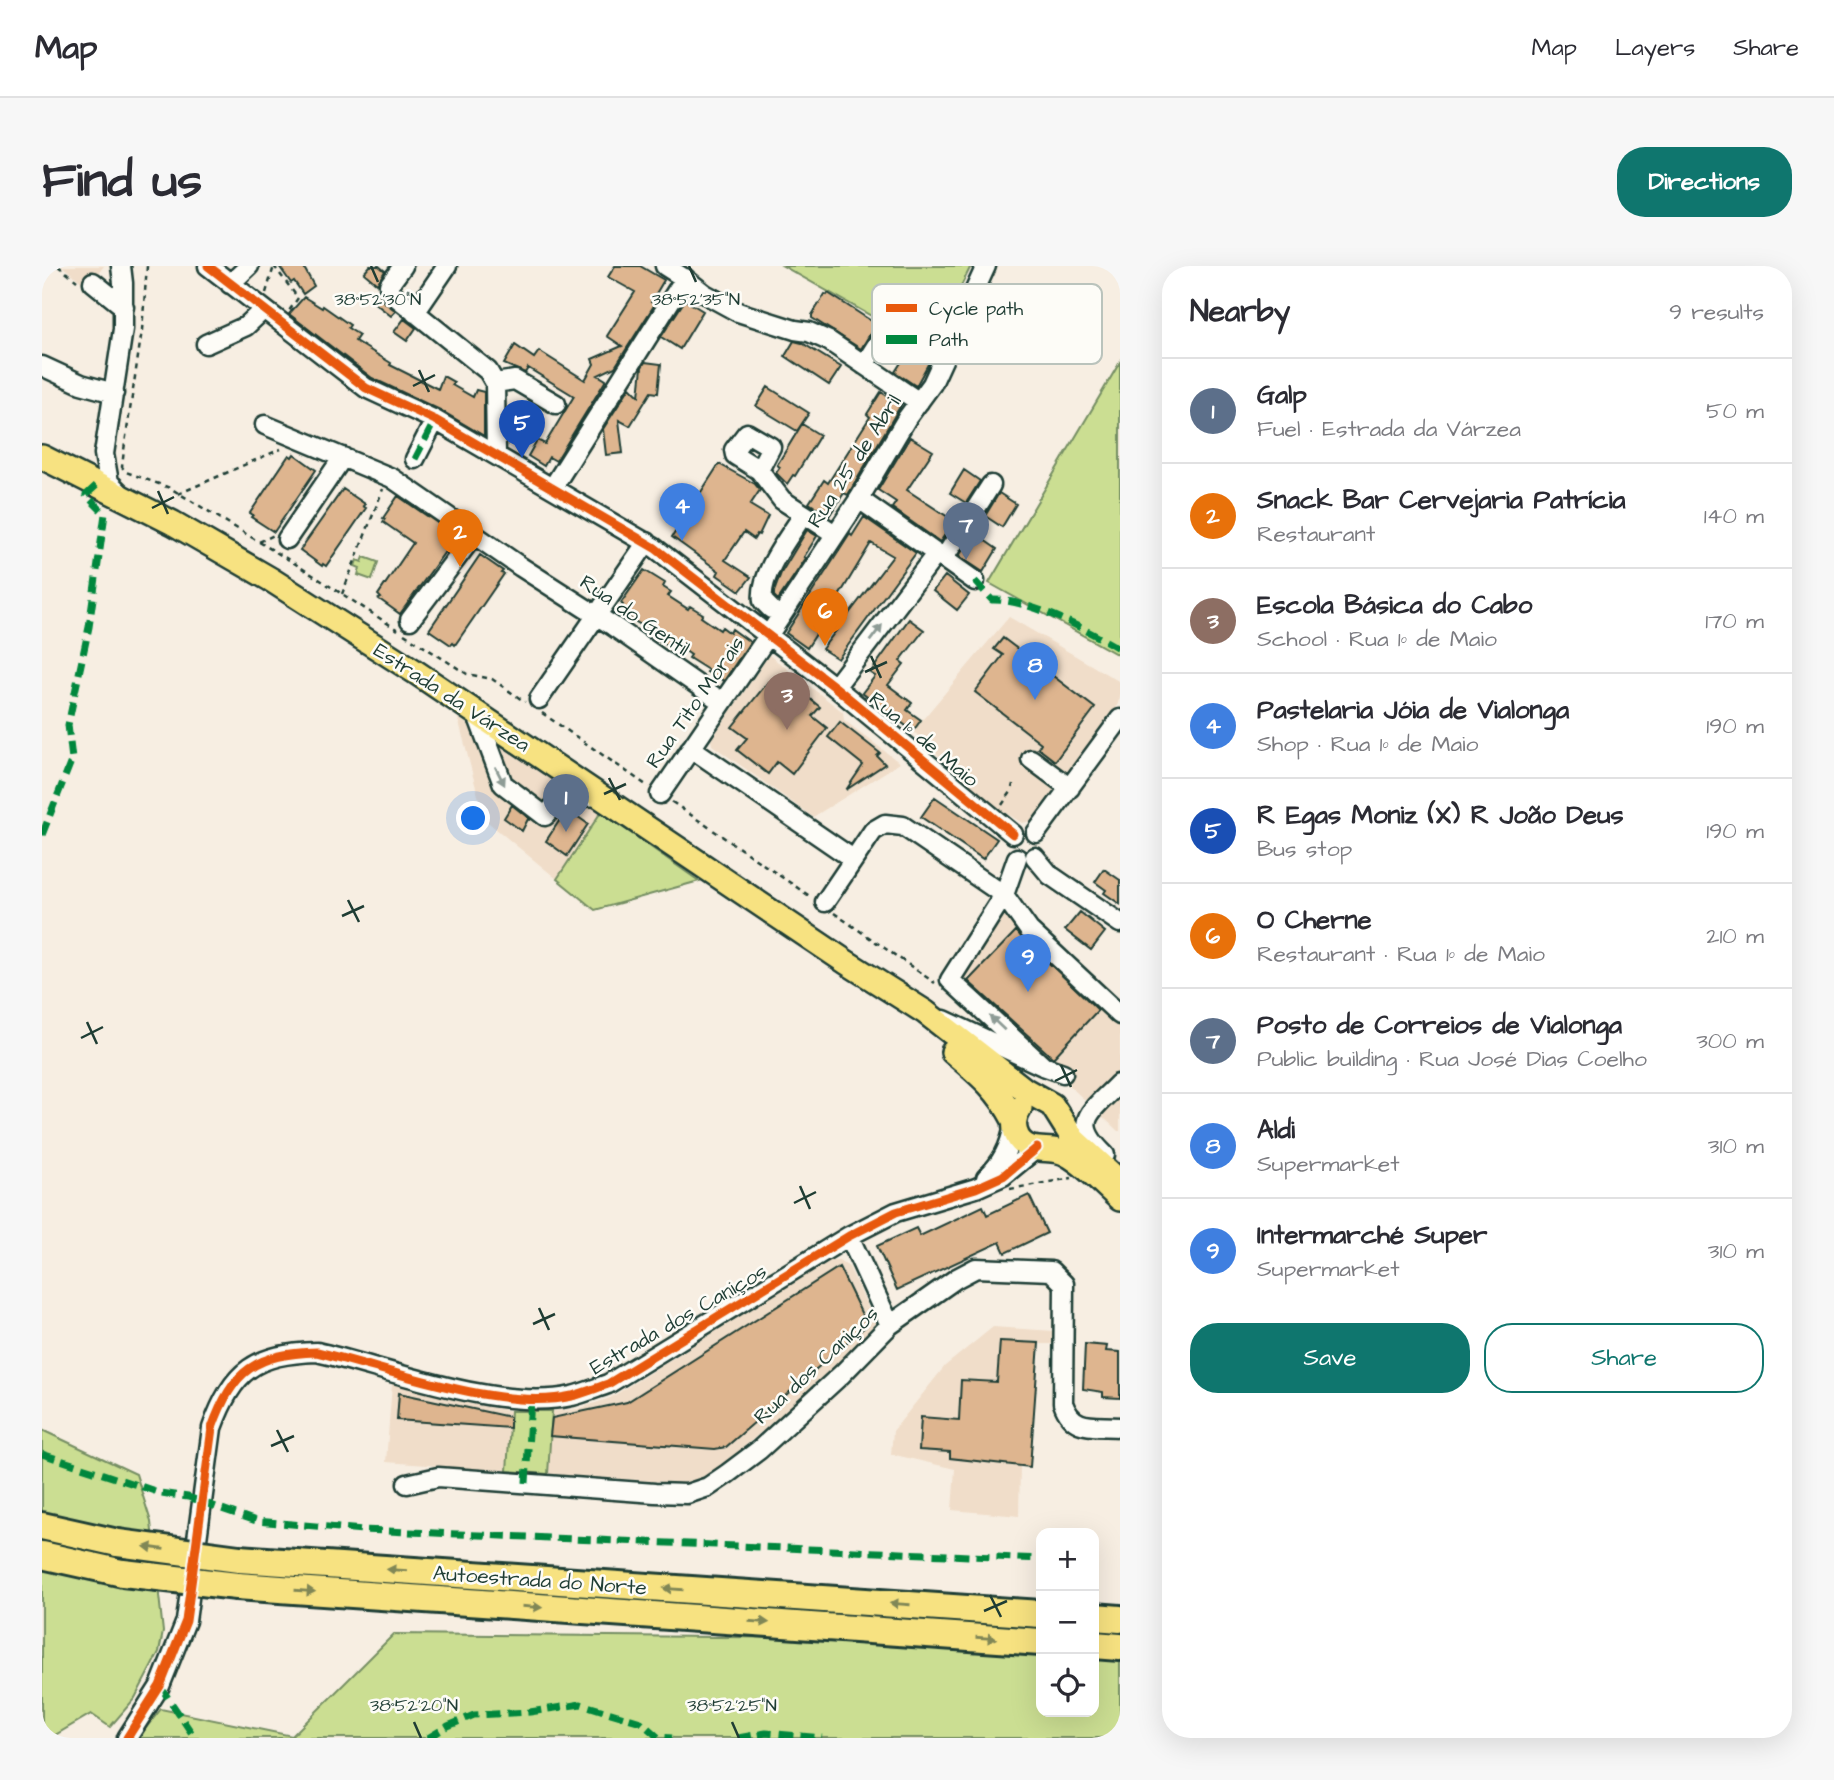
<!DOCTYPE html>
<html lang="en">
<head>
<meta charset="utf-8">
<style>
	body { margin:0; font-family:"Architects Daughter",sans-serif; background:#f7f7f7; color:#2b2b33 }
	.controls { position:absolute; right:21px; bottom:21px; display:grid; overflow:hidden; border-radius:14px; box-shadow:0 7px 28px #0002 }
	.controls button { width:63px; height:63px; display:grid; place-items:center; padding:0; border:0; border-bottom:2px solid #e1e1e2; background:#fff; color:#2b2b33; font:35px sans-serif }
	.you { position:absolute; left:432px; top:553px; width:24px; height:24px; margin:-18px; border:5px solid #fff; border-radius:50%; background:#1a73e8; box-shadow:0 0 0 10px #1a73e833 }
	.badge { display:grid; place-items:center; width:46px; height:46px; border-radius:50%; background:#0f766e; color:#fff; font-size:23px; font-weight:700 }
	.pin { position:absolute; translate:-50% -58px; filter:drop-shadow(0 2px 4px #0008) }
	.pin::after { content:''; position:absolute; top:37px; width:24px; height:21px; background:inherit; clip-path:polygon(0 0,100% 0,50% 100%) }
	.list { margin:0; padding:0; list-style:none }
	h2 { display:flex; justify-content:space-between; align-items:center; height:91px; margin:0; padding:0 28px; font-size:30px }
	h2 small { font-size:23px; font-weight:400; color:#7c7c81 }
	.list li { display:grid; grid-template-columns:46px 1fr auto; gap:21px; align-items:center; box-sizing:border-box; height:105px; padding:0 28px; border-top:2px solid #e1e1e2 }
	.list b { display:block; font-size:26px; white-space:nowrap }
	.list p { margin:0; font-size:23px; white-space:nowrap; color:#7c7c81 }
	.list em { font-size:23px; font-style:normal; color:#7c7c81 }
	.actions { display:flex; gap:14px; padding:21px 28px }
	.actions a { flex:1; padding:16px 0; border:2px solid #0f766e; border-radius:28px; text-align:center; font-size:24px; color:#0f766e }
	.actions .main { background:#0f766e; color:#fff }
	.icon { flex:none; width:38px; height:38px; fill:none; stroke:currentColor; stroke-width:2; stroke-linecap:round; stroke-linejoin:round }
	.map { position:relative; flex:none; width:1078px; height:1472px; overflow:hidden; border-radius:28px }
	header { display:flex; align-items:center; gap:42px; box-sizing:border-box; height:98px; padding:0 35px; background:#fff; border-bottom:2px solid #e1e1e2 }
	header strong { font-size:33px }
	nav { display:flex; gap:38px; margin-inline-start:auto; font-size:24px }
	.intro { display:flex; align-items:center; justify-content:space-between; box-sizing:border-box; height:168px; padding:0 42px }
	h1 { margin:0; font-size:49px }
	.button { padding:18px 32px; border-radius:28px; background:#0f766e; color:#fff; font-size:24px; font-weight:700 }
	main { display:flex; gap:42px; padding:0 42px }
	aside { flex:1; background:#fff; border-radius:28px; box-shadow:0 7px 28px #0002 }
	.map>svg:first-child { display:block }
</style>
</head>
<body>
<header>
<strong>Map</strong>
<nav><a>Map</a><a>Layers</a><a>Share</a></nav>
</header>
<div class="intro"><h1>Find us</h1><a class="button">Directions</a></div>
<main>
<div class="map">
<svg width="1078" height="1472" viewBox="0 0 1078 1472">
	<rect width="100%" height="100%" fill="#f7eee2"/>
	<filter id="ink" filterUnits="userSpaceOnUse"><feTurbulence type="fractalNoise" baseFrequency=".0143" numOctaves="2"/><feDisplacementMap in="SourceGraphic" scale="14" xChannelSelector="R" yChannelSelector="G"/><feConvolveMatrix kernelMatrix="1 2 1 2 8 2 1 2 1" color-interpolation-filters="sRGB"/></filter>
	<g filter="url(#ink)">
		<!-- built -->
		<path fill="#f0ddc9" d="M20,0h42l-16,21z
			M967,351l111,65v15l-5,15 -39,56 -39,52 -15,3 -35,-22 -74,-70z
			M727,389l74,57 1,8 56,43 -87,54 -101,-72 -1,-5z
			M416,452l143,94 -44,67 -73,-60z
			M961,647l117,110v108h-2l-162,-151z
			M787,994h10l10,7 26,55 -2,13 -156,135 -27,12 -9,1 -133,-9 4,-63 26,-2 32,-11z
			M951,1061l61,4 -1,13h-14l-9,123 -10,-1 -1,50 -67,-6 3,-41 -64,-15 2,-23 52,-65z
			M350,1118l78,20 41,7 -4,60 -121,-9z"/>
		<!-- green -->
		<path fill="#cbde92" stroke="#758e63" stroke-width="2" d="M741,0h188l-41,83z
			M1078,96v294l-131,-73z
			M322,291l14,5 -6,18 -14,-5 2,-7 -5,-2 2,-6 5,2z
			M559,546l98,69 -104,29 -38,-31z
			M469,1145h41l-4,63 -41,-3z
			M0,1164l94,44 15,48 12,110 -4,20 -24,46 -25,29 -19,-13 -41,24h-8z
			M352,1368l647,6v72h53v-72l26,1v97h-982l23,-29 131,27z"/>
		<!-- building -->
		<path fill="#deb58f" stroke="#1f3d34" stroke-width="2" d="M237,0h24l11,20 -11,8 -9,-13 -3,2z
			M328,0h9l6,5 -8,13 -13,-11z
			M573,0h25l24,14 -13,22 4,2 -40,63 -17,8 8,5 -50,81 -7,-4 -5,9 -16,-10 9,-16 8,4 29,-48 -46,-28 -3,5 -21,-9 11,-19 19,13 5,-7 46,29 9,-16 -2,-5 30,-13 -15,-10 28,-44 -27,-15z
			M336,25l5,10 13,10 -5,5 -20,-16z
			M786,27l48,31 -15,25 -49,-31v-3l13,-21 2,1z
			M262,31l18,11 1,-2 27,19 -2,3 11,7 -4,6 36,22 -1,2 48,24 5,-13 11,6 -2,3 21,12 3,-7 8,2v44l-44,-26 -68,-32 -83,-64z
			M643,34l18,11 -23,38 -19,-12z
			M362,53l12,9 -9,13 -13,-9z
			M752,75l8,2 39,24 -12,18 -44,-29z
			M871,78l19,13 -16,29 -21,-14z
			M603,96l16,2 -3,29 -7,-1 -21,34 -11,-6 4,33 -17,2 -3,-26 27,-42 9,9 3,-29z
			M726,121l41,26 -12,18 -41,-25z
			M839,126l20,13 -52,88 -1,2 -4,-2 -15,23 -20,-13 15,-23 4,3 42,-66 -3,-3z
			M760,158l18,11 -25,41 -2,-1 -6,9 -11,-11 4,-6 -3,-2z
			M868,171l23,14 -26,39 47,31 -14,21 -48,-34 4,-6 -18,-12z
			M252,188l22,16 -42,62 -23,-15 2,-2 -3,-2 39,-58 3,2z
			M677,198l36,20 5,6 -10,15 18,11 -9,19 -2,-1 -3,5 -10,-7 -19,28 26,17 -11,14 -23,-16 2,-4 -47,-34z
			M922,204l16,11 -14,22 -16,-10z
			M301,223l22,15 -2,2 3,2 -40,58 -3,-2 -1,2 -22,-16z
			M957,227l17,11 -14,23 -17,-11z
			M356,230l48,33 3,17 -49,68 -21,-15 2,-1 -3,-3 35,-52 -30,-21 2,-3 -2,-1z
			M822,251l52,36 -78,106 -16,-10 71,-93 -22,-13 -38,63 -4,-3 -11,18 4,4 -15,23 -21,-15 64,-99 2,2z
			M765,264l10,6 -13,21 2,1 -28,42 -4,-4v-4l7,-19z
			M932,267l23,16 -14,23 -24,-16z
			M438,289l23,16 -2,2 3,1 -49,71 -2,-2 -2,2 -22,-15z
			M602,304l21,13 -2,4 8,5 -3,4 20,13 2,-3 13,8 -2,3 19,13 2,-3 8,6 2,-4 18,13 -26,39 -17,-9 1,-2 -19,-12 2,-3 -17,-12 -4,5 -17,-12 1,-3 -31,-19 1,-1 -5,-4 4,-4 -2,-2z
			M903,310l24,19 -12,15 -24,-19z
			M867,353l15,11 -24,31 4,3 -16,21 24,18 -5,7 14,10 -8,11 -51,-38 13,-17 -5,-3z
			M961,372l92,70 -40,53 -17,-13 3,-5 -66,-51 28,-37 -9,-6z
			M726,416l13,10 8,-10 31,25 -8,9 15,12 -35,46 -15,-12 -9,12 -31,-24 10,-12 -15,-11z
			M798,456l40,31 -3,3 8,8 -39,26 17,-25 -35,-28z
			M893,531l62,42 -14,20 -62,-42z
			M470,539l19,15 -3,-1 -6,12 -18,-13z
			M525,543l21,15 -21,32 -21,-15z
			M1062,603l16,11v24l-16,-11 2,-3 -11,-8z
			M1038,646l25,20 -14,18 -26,-20z
			M974,665l82,79 -45,48 -85,-77z
			M987,929l18,38 -42,20 -5,-11 -103,48 -20,-44 39,-18 4,8 63,-30 4,9z
			M797,1001l28,58 -141,122 -11,2 -165,-13 2,-18 75,-16z
			M958,1075l39,2 -9,124 -80,-9v-6l-31,-2 2,-33 38,3 2,-40 36,2z
			M1043,1078l22,2 -1,5 14,1v46l-17,-1v-5l-20,-3z
			M357,1127l111,24v11l-113,-8z"/>
		<g fill="none" stroke-linecap="round" stroke-linejoin="round">
			<defs>
				<path id="minor" d="M79,0l2,17v46l-19,125 5,28 14,14
					M166,0l158,122 69,32 220,128 180,139 178,147
					M361,0l-14,19 1,7 98,79 7,12 1,71
					M623,0l22,14 18,14 33,18 57,18 14,2 20,9 90,61
					M51,16l31,25
					M188,18l19,-18
					M373,47l32,-47
					M164,78l40,-18 17,-16
					M822,99l31,-49
					M0,100l39,18 33,9
					M453,117l20,-3 41,24
					M223,159l127,53 129,89 92,59 109,76
					M373,193l20,-39
					M717,204l12,-23 -24,-14 -13,17 1,5 24,15 23,30 53,34
					M511,221l132,-209
					M817,233l116,82
					M245,273l56,-82
					M902,292l47,-73
					M729,343l-8,-8c-4,-26 26,-64 40,-86
					M368,354l64,-85
					M793,421l102,-134
					M497,433l108,-157
					M434,446l27,72 42,32 17,-18 39,-2
					M649,482l162,111
					M989,493l39,29
					M618,528l108,-158 91,-137 48,-81 25,-34 54,-118
					M994,567l84,-114
					M993,591l15,18 70,48
					M975,592l-13,37 -54,85 93,86
					M783,636l48,-71 12,-7 18,2 101,69 25,35 91,85
					M902,754l99,46 20,7
					M1063,889c-35,-34 -15,-42 13,-71
					M944,912c16,-15 24,-31 28,-53
					M807,970l41,89
					M365,1218l31,-7 217,16 32,1 21,-7 19,-13 32,-24 83,-76 48,-49 67,-47 19,-10 75,3 13,13 -1,119c10,29 30,22 57,24
					M85,1472l33,-52 26,-65 26,-193c21,-59 44,-74 105,-76 73,17 183,60 255,44 12,-3 24,-8 36,-12l241,-148 47,-24 80,-24 27,-12 34,-28"/>
				<path id="major" d="M0,191l131,66 97,56 144,92 432,291 79,50 100,78 27,15 22,35 46,42
					M911,786c26,22 45,37 61,68
					M978,842c-10,14 -6,35 12,40 14,3 24,-1 38,8 18,11 34,29 50,43"/>
				<path id="highway" d="M0,1260l76,17
					M0,1289l81,18
					M197,1293l802,55
					M195,1320l804,56
					M1052,1351l26,2
					M1052,1379l26,2"/>
			</defs>
			<!-- minor casing -->
			<use href="#minor" stroke="#1f3d34" stroke-width="23"/>
			<!-- major casing -->
			<use href="#major" stroke="#1f3d34" stroke-width="28"/>
			<!-- highway casing -->
			<use href="#highway" stroke="#1f3d34" stroke-width="32"/>
			<!-- path -->
			<path stroke="#1f3d34" stroke-width="2.5" stroke-dasharray="5 5" stroke-linecap="butt" d="M16,0l19,15
				M105,0l-5,64 -18,120 -2,17 4,5 44,16 124,75 104,67
				M232,0l24,32 -9,13
				M224,27l8,-27
				M136,228l103,-45
				M217,276l15,-7
				M300,328l41,-105
				M362,368l63,40 25,5 33,23
				M500,447l107,74
				M630,536l139,95
				M960,539l9,-13 2,-8
				M792,647l101,70
				M968,923l62,-11"/>
			<!-- minor -->
			<use href="#minor" stroke="#fdfcf7" stroke-width="18"/>
			<!-- major -->
			<use href="#major" stroke="#f7e281" stroke-width="23"/>
			<!-- highway -->
			<use href="#highway" stroke="#f7e281" stroke-width="26"/>
			<defs>
				<path id="highway-bridge" d="M76,1277l121,16
					M81,1307l114,13"/>
			</defs>
			<!-- highway-bridge casing -->
			<use href="#highway-bridge" stroke="#1f3d34" stroke-width="32" stroke-linecap="butt"/>
			<!-- highway-bridge -->
			<use href="#highway-bridge" stroke="#f7e281" stroke-width="26"/>
			<!-- quiet -->
			<path stroke="#00873e" stroke-width="7" stroke-dasharray="14 7" stroke-linecap="butt" d="M373,193l20,-39
				M933,315l17,19c37,-1 95,30 128,49
				M0,569l30,-76 -4,-34 21,-98 16,-113 -19,-19 12,-11
				M0,1188l119,39 27,4 68,24 107,9 678,29
				M484,1217l5,-84
				M118,1420l35,52
				M386,1472l20,-12 26,-11 56,-3 51,-8 60,18 17,15 14,1
				M696,1472l28,-5 56,5"/>
			<defs>
				<path id="cycleway" d="M166,0l158,122 69,32 220,128 180,139 178,147
					M85,1472l33,-52 26,-65 26,-193c21,-59 44,-74 105,-76 73,17 183,60 255,44 12,-3 24,-8 36,-12l241,-148 47,-24 80,-24 27,-12 34,-28"/>
			</defs>
			<!-- cycleway casing -->
			<use href="#cycleway" stroke="#fdfcf7" stroke-width="13"/>
			<!-- cycleway -->
			<use href="#cycleway" stroke="#e8590c" stroke-width="9"/>
		</g>
		<!-- one-way arrows -->
		<defs><path id="oneway-solid" d="M-6-.8H1V-3.2L6.5 0L1 3.2V.8H-6Z" transform="scale(1.75)"/></defs>
		<g fill="#8e9c96">
			<use href="#oneway-solid" transform="translate(834 367) rotate(-53)"/>
			<use href="#oneway-solid" transform="translate(458 510) rotate(63)"/>
			<use href="#oneway-solid" transform="translate(955 757) rotate(-137)"/>
		</g>
		<g fill="#808757">
			<use href="#oneway-solid" transform="translate(112 1282) rotate(-172)"/>
			<use href="#oneway-solid" transform="translate(355 1304) rotate(-176)"/>
			<use href="#oneway-solid" transform="translate(631 1323) rotate(-176)"/>
			<use href="#oneway-solid" transform="translate(263 1325) rotate(4)"/>
			<use href="#oneway-solid" transform="translate(858 1338) rotate(-176)"/>
			<use href="#oneway-solid" transform="translate(490 1341) rotate(4)"/>
			<use href="#oneway-solid" transform="translate(717 1356) rotate(4)"/>
			<use href="#oneway-solid" transform="translate(944 1372) rotate(4)"/>
		</g>
	</g>
	<!-- ticks -->
	<path fill="none" stroke="#1f3d34" stroke-width="2.5" d="M329,0l7,16M647,0l7,16M377,104l10,22M371,120l22,-11M116,225l10,23M110,242l22,-11M829,390l10,22M823,406l22,-10M567,512l11,22M562,528l22,-10M306,634l11,22M300,650l22,-10M45,756l10,22M39,772l22,-11M1019,799l10,22M1013,815l22,-11M758,920l10,23M752,937l22,-11M497,1042l10,22M491,1058l22,-10M235,1164l11,22M229,1180l23,-10M948,1329l11,22M942,1345l23,-10M372,1456l7,16M690,1456l7,16"/>
	<g text-anchor="middle" stroke-width="5" stroke-linejoin="round" paint-order="stroke">
		<!-- street labels -->
		<g font-size="21" fill="#1f3d34" stroke="#fdfcf7">
			<text transform="translate(812 195) rotate(-57)" y="7">Rua 25 de Abril</text>
			<text transform="translate(593 349) rotate(34)" y="7">Rua do Gentil</text>
			<text transform="translate(410 431) rotate(33)" y="7">Estrada da Várzea</text>
			<text transform="translate(653 436) rotate(-55)" y="7">Rua Tito Morais</text>
			<text transform="translate(882 473) rotate(40)" y="7">Rua 1º de Maio</text>
			<text transform="translate(636 1053) rotate(-30)" y="7">Estrada dos Caniços</text>
			<text transform="translate(774 1099) rotate(-43)" y="7">Rua dos Caniços</text>
			<text transform="translate(498 1314) rotate(4)" y="7">Autoestrada do Norte</text>
		</g>
	</g>
	<!-- legend -->
	<rect x="830" y="18" width="230" height="80" rx="10" fill="#fdfcf7" stroke="#bac3bc" stroke-width="2"/>
	<rect x="844" y="38" width="31" height="8" fill="#e8590c"/>
	<rect x="844" y="69" width="31" height="9" fill="#00873e"/>
	<g font-size="19" fill="#1f3d34">
		<text x="887" y="49">Cycle path</text>
		<text x="887" y="80">Path</text>
	</g>
	<g font-size="18" text-anchor="middle" fill="#1f3d34" stroke="#fdfcf7" stroke-width="5" stroke-linejoin="round" paint-order="stroke">
		<text x="336" y="39">38°52'30"N</text>
		<text x="654" y="39">38°52'35"N</text>
		<text x="372" y="1445">38°52'20"N</text>
		<text x="690" y="1445">38°52'25"N</text>
	</g>
</svg>
<div class="controls">
<button>+</button>
<button>−</button>
<button><svg class="icon" aria-label="locate" viewBox="0 0 24 24"><circle cx="12" cy="12" r="6"/><path d="M12 2v4M12 18v4M2 12h4M18 12h4"/></svg></button>
</div>
<div class="you"></div>
<div class="pin badge" style="left:524px;top:566px;background:#5c6f8a">1</div>
<div class="pin badge" style="left:418px;top:301px;background:#e8710a">2</div>
<div class="pin badge" style="left:745px;top:464px;background:#8d6e63">3</div>
<div class="pin badge" style="left:640px;top:275px;background:#3f7fe0">4</div>
<div class="pin badge" style="left:480px;top:192px;background:#1a4fb4">5</div>
<div class="pin badge" style="left:783px;top:380px;background:#e8710a">6</div>
<div class="pin badge" style="left:924px;top:294px;background:#5c6f8a">7</div>
<div class="pin badge" style="left:993px;top:434px;background:#3f7fe0">8</div>
<div class="pin badge" style="left:986px;top:726px;background:#3f7fe0">9</div>
</div>
<aside>
<h2>Nearby<small>9 results</small></h2>
<ul class="list">
<li><span class="badge" style="background:#5c6f8a">1</span><div><b>Galp</b><p>Fuel · Estrada da Várzea</p></div><em>50 m</em></li>
<li><span class="badge" style="background:#e8710a">2</span><div><b>Snack Bar Cervejaria Patrícia</b><p>Restaurant</p></div><em>140 m</em></li>
<li><span class="badge" style="background:#8d6e63">3</span><div><b>Escola Básica do Cabo</b><p>School · Rua 1º de Maio</p></div><em>170 m</em></li>
<li><span class="badge" style="background:#3f7fe0">4</span><div><b>Pastelaria Jóia de Vialonga</b><p>Shop · Rua 1º de Maio</p></div><em>190 m</em></li>
<li><span class="badge" style="background:#1a4fb4">5</span><div><b>R Egas Moniz (X) R João Deus</b><p>Bus stop</p></div><em>190 m</em></li>
<li><span class="badge" style="background:#e8710a">6</span><div><b>O Cherne</b><p>Restaurant · Rua 1º de Maio</p></div><em>210 m</em></li>
<li><span class="badge" style="background:#5c6f8a">7</span><div><b>Posto de Correios de Vialonga</b><p>Public building · Rua José Dias Coelho</p></div><em>300 m</em></li>
<li><span class="badge" style="background:#3f7fe0">8</span><div><b>Aldi</b><p>Supermarket</p></div><em>310 m</em></li>
<li><span class="badge" style="background:#3f7fe0">9</span><div><b>Intermarché Super</b><p>Supermarket</p></div><em>310 m</em></li>
</ul>
<div class="actions"><a class="main">Save</a><a>Share</a></div>
</aside>
</main>
</body>
</html>
